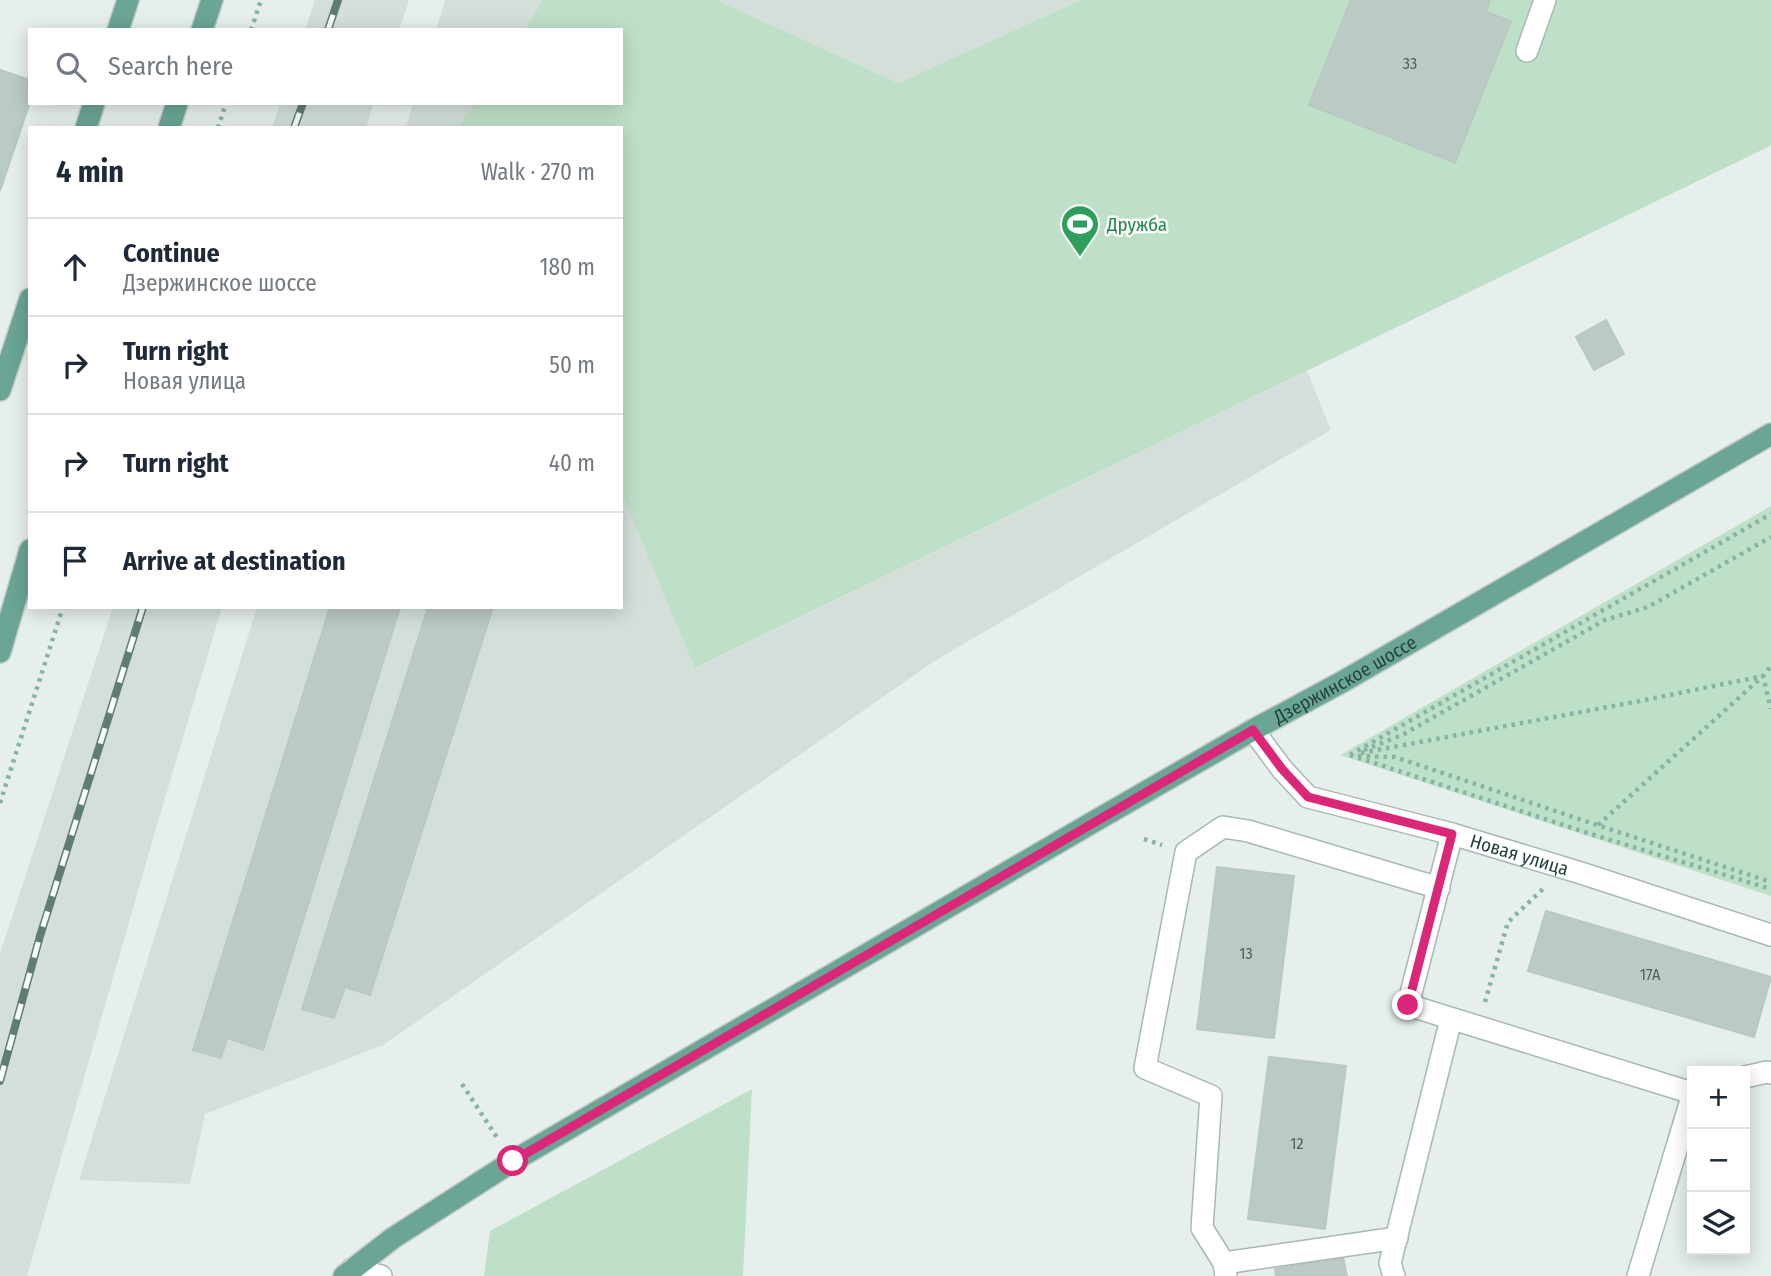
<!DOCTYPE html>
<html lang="en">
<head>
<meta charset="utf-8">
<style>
	body { margin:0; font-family:"Fira Sans Condensed",sans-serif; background:#f6f6f7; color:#1f2937 }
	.controls { position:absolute; right:21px; bottom:21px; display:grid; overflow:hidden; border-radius:0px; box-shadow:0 4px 18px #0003 }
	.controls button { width:63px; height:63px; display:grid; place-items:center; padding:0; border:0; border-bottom:2px solid #e0e1e3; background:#fff; color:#1f2937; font:35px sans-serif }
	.stop { position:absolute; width:21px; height:21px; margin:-16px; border:5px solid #db2777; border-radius:50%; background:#fff }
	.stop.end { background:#db2777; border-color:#fff; box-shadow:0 2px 7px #0008 }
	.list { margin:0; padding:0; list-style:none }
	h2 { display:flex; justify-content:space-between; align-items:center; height:91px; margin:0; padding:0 28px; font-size:30px }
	h2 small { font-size:23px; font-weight:400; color:#747a83 }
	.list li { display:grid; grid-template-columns:46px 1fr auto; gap:21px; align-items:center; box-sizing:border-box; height:98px; padding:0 28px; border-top:2px solid #e0e1e3 }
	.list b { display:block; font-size:26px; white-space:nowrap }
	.list p { margin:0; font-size:23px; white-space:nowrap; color:#747a83 }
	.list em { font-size:23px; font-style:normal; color:#747a83 }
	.icon { flex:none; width:38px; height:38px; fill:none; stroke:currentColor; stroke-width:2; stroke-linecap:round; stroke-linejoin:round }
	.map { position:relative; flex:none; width:1771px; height:1276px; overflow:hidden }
	.search { position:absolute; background:#fff; box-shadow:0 4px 18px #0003; left:28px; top:28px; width:595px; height:77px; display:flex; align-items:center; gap:18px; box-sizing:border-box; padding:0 24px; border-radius:0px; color:#747a83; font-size:26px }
	.panel { position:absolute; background:#fff; box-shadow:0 4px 18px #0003; left:28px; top:126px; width:595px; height:483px; border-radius:0px }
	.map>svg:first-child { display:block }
</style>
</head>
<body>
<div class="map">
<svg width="1771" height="1276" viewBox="0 0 1771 1276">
	<rect width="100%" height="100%" fill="#e6efeb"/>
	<!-- built -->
	<path fill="#d4dfda" d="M315,0h94l-10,30h-94z
		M445,0h98l-19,30h-88z
		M717,0h364l-183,83z
		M280,103h94l-8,25h-94z
		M413,103h62l-17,25h-52z
		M1307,371l24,59 -395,230 -553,385 -178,69 -15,70 -111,-4 178,-573h364v-115l75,176z
		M113,607h109l-65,218 -130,451h-27v-322z"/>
	<!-- green -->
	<path fill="#bfe0c8" d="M543,0h174l181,83 183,-83h690v143l-1,3 -1075,522 -74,-176v-364h-163l17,-25h146v-73h-97z
		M1771,506v390l-431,-141z
		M752,1089l-9,187h-259l6,-45z"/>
	<!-- building -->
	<path fill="#bbcac4" stroke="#b8c9c2" stroke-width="2" d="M1351,0h139l-4,12 25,9 -56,142 -146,-58z
		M0,70l30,10v22l-30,89z
		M1606,320l18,34 -30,16 -18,-33z
		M330,607h70l-137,443 -36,-12 -6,20 -28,-8z
		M428,607h65l-123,388 -25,-8 -11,31 -32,-9z
		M1217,867l77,9 -20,162 -77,-9z
		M1546,911l225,66 -17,60 -226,-66z
		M1269,1057l77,9 -21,163 -77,-10z
		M1343,1257l4,19h-71l-1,-7z"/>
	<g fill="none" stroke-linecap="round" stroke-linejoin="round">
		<defs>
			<g id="minor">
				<path d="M1527,51l18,-51"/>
				<path id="s1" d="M1253,730l29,39 26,28 144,37 129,39 190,62"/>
				<path d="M1452,834l-44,171 284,88"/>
				<path d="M1745,1077l22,-5 4,1"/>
				<path d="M1224,1263l173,-25"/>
				<path d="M351,1276l1,-7 29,7"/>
				<path d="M1226,1276l-2,-13 -22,-35 9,-132 -66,-28 41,-216 37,-25 25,4 191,57"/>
				<path d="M1394,1276l-4,-13 61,-244"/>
				<path d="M1638,1276l54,-179"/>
			</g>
			<g id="major">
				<path d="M118,30l10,-30"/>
				<path d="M202,30l10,-30"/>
				<path d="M86,128l8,-25"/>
				<path d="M169,128l8,-25"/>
				<path d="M0,390l30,-91"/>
				<path d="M0,652l30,-102"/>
				<path id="s2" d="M344,1276l49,-38 120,-77 582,-340 158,-91 89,-48 429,-248"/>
			</g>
		</defs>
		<!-- minor casing -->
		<use href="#minor" stroke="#a8b8b2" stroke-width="24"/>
		<!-- major casing -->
		<use href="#major" stroke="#c2cac8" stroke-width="24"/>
		<!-- path -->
		<path stroke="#86b3a5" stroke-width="4.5" stroke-dasharray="3.5 5" stroke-linecap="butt" d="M251,30l10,-30
			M218,128l8,-25
			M1364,750l38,-15 203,-115 43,-13 123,-70
			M1361,753l279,-52 123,-25 8,-10
			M1350,755l421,-241
			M1350,755l244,80 177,54
			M1358,756l37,1 202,68 174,57
			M0,803l63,-196
			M1598,825l165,-149 8,33
			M1144,839l18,6
			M1485,1002l23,-80 35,-33
			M462,1084l36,55"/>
		<!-- minor -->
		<use href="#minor" stroke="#fff" stroke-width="21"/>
		<!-- major -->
		<use href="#major" stroke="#6aa596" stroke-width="21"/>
		<defs>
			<path id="rail" d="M328,30l10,-30
				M294,128l9,-25
				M0,1081l40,-145 103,-329"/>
		</defs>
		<!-- rail casing -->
		<use href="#rail" stroke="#5f7d75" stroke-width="8"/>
		<!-- rail -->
		<use href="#rail" stroke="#f7fbf9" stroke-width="5" stroke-dasharray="16" stroke-linecap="butt"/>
	</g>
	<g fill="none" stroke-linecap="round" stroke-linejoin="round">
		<!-- route -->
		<path stroke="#db2777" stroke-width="9" d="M513,1161l740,-431 29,39 26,28 144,37 -44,171"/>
	</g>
	<!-- icons -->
	<defs>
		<symbol id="stadium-pin" viewBox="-11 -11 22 30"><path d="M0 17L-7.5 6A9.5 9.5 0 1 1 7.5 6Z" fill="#2e9e5b" stroke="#f7fbf9"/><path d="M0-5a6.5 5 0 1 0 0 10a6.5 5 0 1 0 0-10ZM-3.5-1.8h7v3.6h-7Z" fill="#fff"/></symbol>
	</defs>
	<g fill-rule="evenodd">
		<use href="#stadium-pin" x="1058" y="202" width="44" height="60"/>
	</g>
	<g text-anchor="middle" stroke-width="5" stroke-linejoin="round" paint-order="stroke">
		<!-- number labels -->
		<g font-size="16" fill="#4a645c">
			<text x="1410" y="69">33</text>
			<text x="1246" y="959">13</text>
			<text x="1650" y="980">17А</text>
			<text x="1297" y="1149">12</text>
		</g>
		<!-- leisure labels -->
		<g font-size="19" fill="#27864d" stroke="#f7fbf9" text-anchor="start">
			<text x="1107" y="231">Дружба</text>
		</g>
		<!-- street labels -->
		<g font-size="19" fill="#24423a" stroke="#f7fbf9">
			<text dy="7" stroke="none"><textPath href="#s2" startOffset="1166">Дзержинское шоссе</textPath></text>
			<text dy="7" stroke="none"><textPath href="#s1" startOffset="306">Новая улица</textPath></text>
		</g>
	</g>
</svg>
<div class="controls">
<button>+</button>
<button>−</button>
<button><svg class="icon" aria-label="layers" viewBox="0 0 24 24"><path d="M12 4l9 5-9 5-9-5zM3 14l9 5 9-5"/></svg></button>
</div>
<div class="stop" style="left:513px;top:1161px"></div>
<div class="stop end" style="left:1408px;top:1005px"></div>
<div class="search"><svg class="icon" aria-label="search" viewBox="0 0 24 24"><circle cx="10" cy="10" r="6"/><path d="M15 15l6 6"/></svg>Search here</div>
<section class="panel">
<h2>4 min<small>Walk · 270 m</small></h2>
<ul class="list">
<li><svg class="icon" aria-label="ahead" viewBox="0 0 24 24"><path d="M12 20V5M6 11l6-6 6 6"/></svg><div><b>Continue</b><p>Дзержинское шоссе</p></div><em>180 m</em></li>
<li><svg class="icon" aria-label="right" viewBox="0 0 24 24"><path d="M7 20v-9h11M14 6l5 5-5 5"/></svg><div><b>Turn right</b><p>Новая улица</p></div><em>50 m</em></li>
<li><svg class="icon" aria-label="right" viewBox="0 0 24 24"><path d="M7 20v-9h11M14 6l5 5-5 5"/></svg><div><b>Turn right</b></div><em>40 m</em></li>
<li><svg class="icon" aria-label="arrive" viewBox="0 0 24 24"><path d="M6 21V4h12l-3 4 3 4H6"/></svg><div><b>Arrive at destination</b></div></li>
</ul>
</section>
</div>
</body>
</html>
